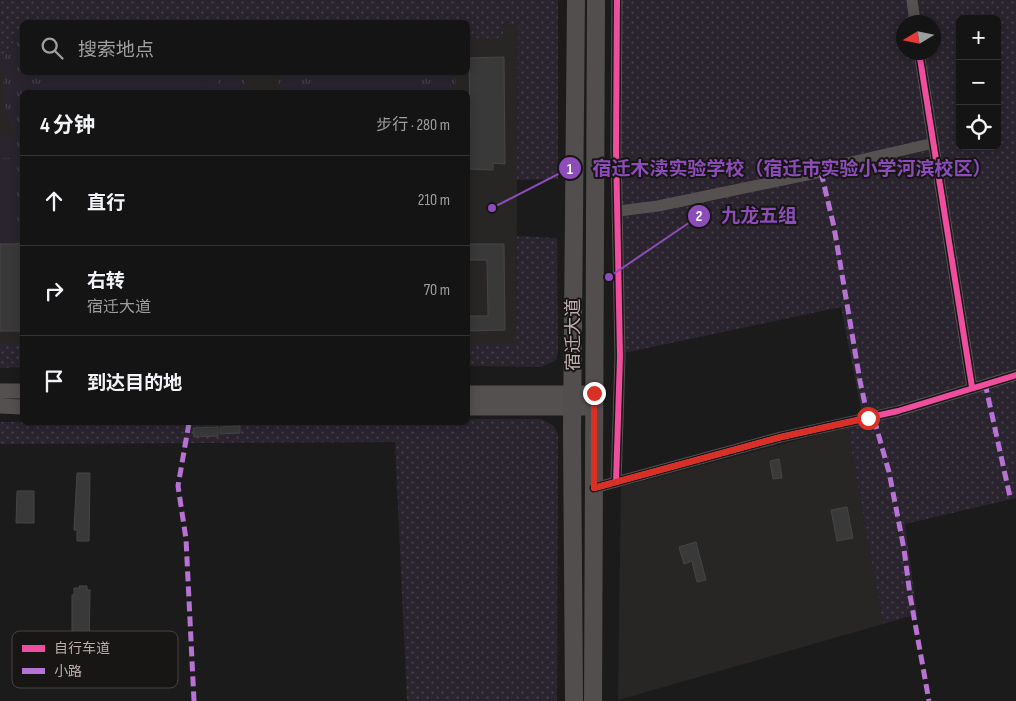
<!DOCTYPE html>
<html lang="zh">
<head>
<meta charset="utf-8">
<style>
	body { margin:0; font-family:"Sofia Sans Condensed","Noto Sans SC",sans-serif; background:#1e1d1d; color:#f1f3f6 }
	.controls { position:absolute; right:15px; top:15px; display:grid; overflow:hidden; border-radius:8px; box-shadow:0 2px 12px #0003 }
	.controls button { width:45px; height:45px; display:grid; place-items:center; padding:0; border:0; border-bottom:1px solid #343334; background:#151414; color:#f1f3f6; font:25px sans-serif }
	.compass { position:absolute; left:896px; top:15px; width:45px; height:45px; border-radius:50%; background:#151414; box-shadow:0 2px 12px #0003; rotate:260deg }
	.stop { position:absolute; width:15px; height:15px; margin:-11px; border:4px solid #d93025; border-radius:50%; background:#fff }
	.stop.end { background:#d93025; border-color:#fff; box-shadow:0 1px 5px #0008 }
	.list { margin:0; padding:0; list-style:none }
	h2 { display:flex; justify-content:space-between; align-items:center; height:65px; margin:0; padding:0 20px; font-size:21px }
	h2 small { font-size:16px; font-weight:400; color:#9d9ea0 }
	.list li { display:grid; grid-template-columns:32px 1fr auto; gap:15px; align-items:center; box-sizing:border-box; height:90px; padding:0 20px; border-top:1px solid #343334 }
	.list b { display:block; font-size:19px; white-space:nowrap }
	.list p { margin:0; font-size:16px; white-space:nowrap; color:#9d9ea0 }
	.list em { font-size:16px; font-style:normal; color:#9d9ea0 }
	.icon { flex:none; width:28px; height:28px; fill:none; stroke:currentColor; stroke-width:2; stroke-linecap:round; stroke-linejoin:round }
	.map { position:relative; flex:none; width:1016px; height:701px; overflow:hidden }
	.search { position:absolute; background:#151414; box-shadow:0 2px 12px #0003; left:20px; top:20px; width:450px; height:55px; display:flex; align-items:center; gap:12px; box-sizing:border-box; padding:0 18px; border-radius:8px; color:#9d9ea0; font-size:19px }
	.panel { position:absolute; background:#151414; box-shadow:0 2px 12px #0003; left:20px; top:90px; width:450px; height:335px; border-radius:8px }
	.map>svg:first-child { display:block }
</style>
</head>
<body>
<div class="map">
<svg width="1016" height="701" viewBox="0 0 1016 701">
	<defs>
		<pattern id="grass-dots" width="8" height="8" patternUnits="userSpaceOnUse" patternTransform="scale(1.25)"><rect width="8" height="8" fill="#29242e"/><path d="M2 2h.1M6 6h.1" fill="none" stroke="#46414a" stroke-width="1.8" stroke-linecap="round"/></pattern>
		<pattern id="park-tufts" width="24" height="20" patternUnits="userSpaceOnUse" patternTransform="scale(1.25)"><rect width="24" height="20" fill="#29242e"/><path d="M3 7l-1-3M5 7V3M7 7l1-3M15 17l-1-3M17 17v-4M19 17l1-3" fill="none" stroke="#46414a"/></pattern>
	</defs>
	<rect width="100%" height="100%" fill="#1c1b1b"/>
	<!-- built -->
	<path fill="#282625" d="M502,24l16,1 -2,319h-48v-252h-446v252h-22v-280l22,-36v44h446v-34h36z
		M847,427l36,197 -265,76 3,-213z"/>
	<!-- grass -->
	<path fill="url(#grass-dots)" fill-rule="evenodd" d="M0,0h558v179l-41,1 1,-155 -16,-1 2,14h-36v-16h-446v6l-22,36z
		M619,0h397v498l-111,26 12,90 -34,10 -36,-197 15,-13 -21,-107 -217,46zM960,19h37v127h-37zM904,22h30v30h-30z
		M517,236l40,2 1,114 -2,8 -15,7 -73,-1v-22h48z
		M0,344h22v23l-22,1z
		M468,419h73l13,7 4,8 -1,267h-150l-12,-259 -395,2v-22h468z"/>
	<!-- park -->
	<path fill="url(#park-tufts)" d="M22,30v42l221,1 4,19h-225v153h-22v-110h15c-9,-22 -15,-39 -10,-63l-5,-5v-3z
		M279,72l177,1v19h-178z"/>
	<!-- garden -->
	<path fill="#29242e" d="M55,73h139v19h-139z
		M204,73h11l4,12 -19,2z
		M319,73h102v19h-101z
		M0,140h13v18h-13z
		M0,166h12v18h-12z
		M0,192h13v18h-13z
		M0,219h13v18h-13z"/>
	<!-- building -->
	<path fill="#3a3939" stroke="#484444" d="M504,57l1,107 -12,-1v7l-25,-1v-35l1,1 1,-10 -1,-67z
		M0,244h22v87h-22z
		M468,244h36l1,86 -37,1v-15h20l-1,-56h-19z
		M240,426v7l-20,1v-7z
		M218,427v9l-24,1 -1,-9z
		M779,459l3,19 -9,1 -3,-18z
		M77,473h13l-1,68h-12v-11h-3z
		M17,491h17v32h-18z
		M847,507l6,31 -16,3 -6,-31z
		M696,542l10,38 -9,2 -5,-21 -8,3 -5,-17z
		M79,586h8v4h3l-1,65h-9v-3h-4l-1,-6h-3v-51h2v-7h6z"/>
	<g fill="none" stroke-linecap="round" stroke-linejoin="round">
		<!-- minor -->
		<path stroke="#565151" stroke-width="11" d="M912,0l3,22
			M919,52l53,335
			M619,211l39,-5 163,-34 17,-7 96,-22
			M616,482l4,-125 -4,-208 1,-149
			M594,488l187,-51 117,-26 118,-36"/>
		<!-- secondary -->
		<path stroke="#54504f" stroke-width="15" d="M0,391h22
			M468,393h126
			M0,406l22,1
			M468,408h126"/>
		<!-- primary -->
		<path stroke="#524e4e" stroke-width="18" d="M574,701l-2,-268 4,-433
			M593,701l3,-701"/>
		<!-- quiet -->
		<path stroke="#b673d3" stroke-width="5" stroke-dasharray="10 5" stroke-linecap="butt" d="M821,172l13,55 26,154 8,37 8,8 13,46 15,77 6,46 19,106
			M985,383l25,114
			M189,423l-11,63 8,53 8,162"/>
		<defs>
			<path id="cycleway" d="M919,52l53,335
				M616,482l4,-125 -4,-208 1,-149
				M594,488l187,-51 117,-26 118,-36"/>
		</defs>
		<!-- cycleway casing -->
		<use href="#cycleway" stroke="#181615" stroke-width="9"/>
		<!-- cycleway -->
		<use href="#cycleway" stroke="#ef4d9e" stroke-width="6"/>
	</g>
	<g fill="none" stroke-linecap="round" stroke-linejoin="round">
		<!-- route -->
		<path stroke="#d93025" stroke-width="6" d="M594,393v95l187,-51 87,-19"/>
	</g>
	<g text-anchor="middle" stroke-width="4" stroke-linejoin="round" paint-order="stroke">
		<!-- street labels -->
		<g font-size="18" fill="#bdadac" stroke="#181615">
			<text transform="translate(573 335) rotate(-90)" y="6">宿迁大道</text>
		</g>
	</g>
	<!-- legend -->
	<rect x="12" y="631" width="166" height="57" rx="8" fill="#181615" stroke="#4a4342" stroke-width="1"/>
	<rect x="22" y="645" width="23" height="7" fill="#ef4d9e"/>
	<rect x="22" y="668" width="23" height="6" fill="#b673d3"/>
	<g font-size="14" fill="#bdadac">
		<text x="54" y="653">自行车道</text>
		<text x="54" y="676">小路</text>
	</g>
	<!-- callouts -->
	<path fill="none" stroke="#8c4cba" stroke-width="2" d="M492 208L570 168M609 277L699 216"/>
	<g fill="#8c4cba" stroke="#181615" stroke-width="2">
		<circle cx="492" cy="208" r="5"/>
		<circle cx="609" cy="277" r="5"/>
		<circle cx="570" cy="168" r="12"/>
		<circle cx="699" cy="216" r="12"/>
	</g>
	<g font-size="15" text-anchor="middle" font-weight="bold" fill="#fff">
		<text x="570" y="174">1</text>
		<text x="699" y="221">2</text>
	</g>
	<g font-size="19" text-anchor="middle" font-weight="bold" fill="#8c4cba" stroke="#181615" stroke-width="4" stroke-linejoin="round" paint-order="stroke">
		<text x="792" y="175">宿迁木渎实验学校（宿迁市实验小学河滨校区）</text>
		<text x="759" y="222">九龙五组</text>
	</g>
</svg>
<div class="controls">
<button>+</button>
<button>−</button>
<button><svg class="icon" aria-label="locate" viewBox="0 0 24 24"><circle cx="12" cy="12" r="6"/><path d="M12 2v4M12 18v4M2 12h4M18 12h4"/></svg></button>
</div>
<svg class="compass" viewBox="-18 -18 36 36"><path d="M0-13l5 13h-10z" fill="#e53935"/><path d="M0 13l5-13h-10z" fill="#9d9ea0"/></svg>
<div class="stop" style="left:868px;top:418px"></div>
<div class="stop end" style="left:594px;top:393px"></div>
<div class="search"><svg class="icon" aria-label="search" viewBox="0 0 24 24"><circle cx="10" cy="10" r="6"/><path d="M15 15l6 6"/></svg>搜索地点</div>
<section class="panel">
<h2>4 分钟<small>步行 · 280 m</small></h2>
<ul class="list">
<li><svg class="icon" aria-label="ahead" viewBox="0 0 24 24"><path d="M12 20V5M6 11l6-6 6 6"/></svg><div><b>直行</b></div><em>210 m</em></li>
<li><svg class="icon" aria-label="right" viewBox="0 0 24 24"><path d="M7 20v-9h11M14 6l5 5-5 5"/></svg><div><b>右转</b><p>宿迁大道</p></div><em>70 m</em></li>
<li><svg class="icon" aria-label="arrive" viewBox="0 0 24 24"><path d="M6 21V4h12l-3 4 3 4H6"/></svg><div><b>到达目的地</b></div></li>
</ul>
</section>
</div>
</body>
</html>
